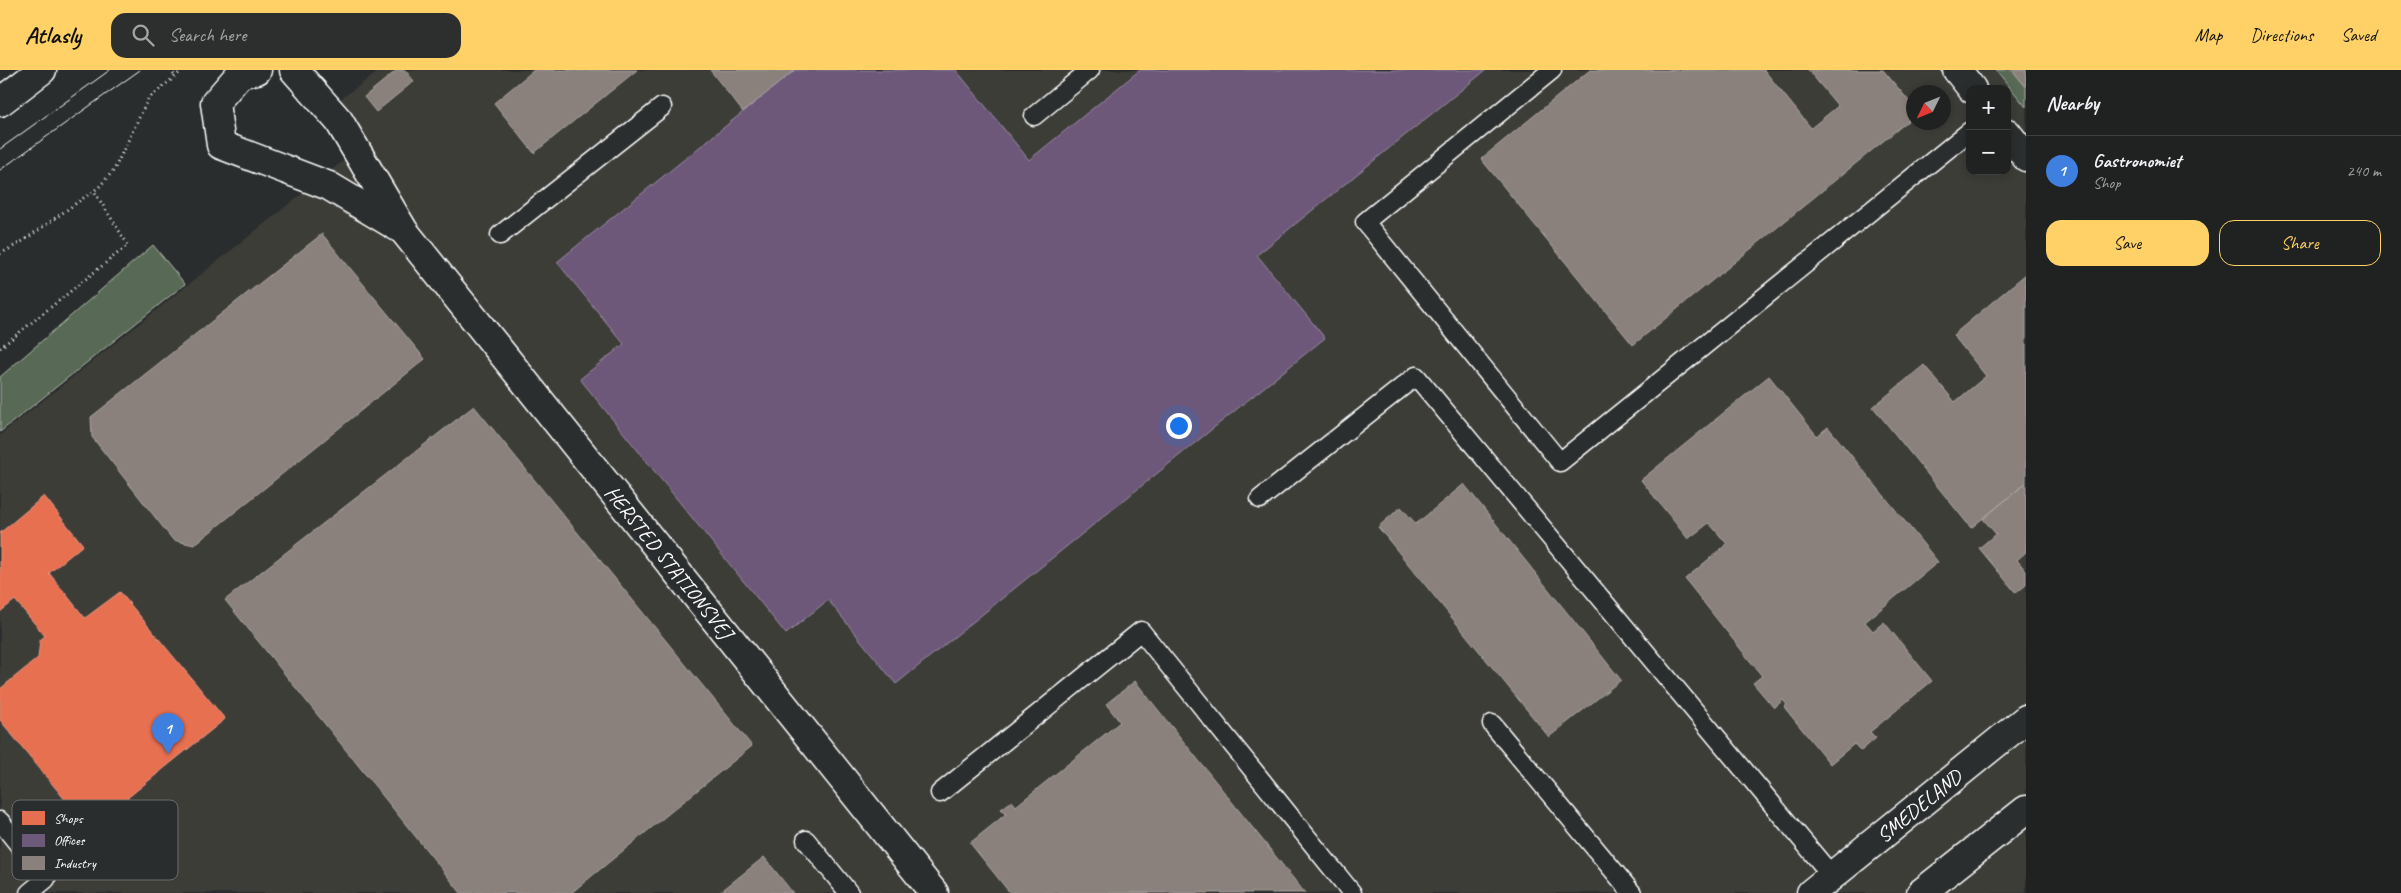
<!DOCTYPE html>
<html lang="en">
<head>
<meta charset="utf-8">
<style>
	body { margin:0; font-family:Caveat,sans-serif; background:#2d2f2f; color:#f1f3f6 }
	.controls { position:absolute; right:15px; top:15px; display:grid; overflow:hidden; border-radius:10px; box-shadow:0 2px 8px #0003 }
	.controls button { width:45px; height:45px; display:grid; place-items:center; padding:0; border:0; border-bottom:1px solid #3d3f40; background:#202222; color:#f1f3f6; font:25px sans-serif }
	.compass { position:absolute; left:1906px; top:15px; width:45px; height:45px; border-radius:50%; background:#202222; box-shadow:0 2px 8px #0003; rotate:227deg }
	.you { position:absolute; left:1178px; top:355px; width:18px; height:18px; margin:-12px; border:4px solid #fff; border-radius:50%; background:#1a73e8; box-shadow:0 0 0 8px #1a73e833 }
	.badge { display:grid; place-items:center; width:32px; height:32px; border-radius:50%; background:#ffd166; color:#fff; font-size:16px; font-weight:700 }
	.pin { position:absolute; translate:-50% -41px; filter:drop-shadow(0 1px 2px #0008) }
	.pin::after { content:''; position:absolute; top:26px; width:18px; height:15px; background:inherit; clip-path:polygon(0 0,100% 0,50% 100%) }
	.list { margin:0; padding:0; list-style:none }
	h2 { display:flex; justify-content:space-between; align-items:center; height:65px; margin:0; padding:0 20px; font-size:21px }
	h2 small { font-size:16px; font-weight:400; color:#a2a4a5 }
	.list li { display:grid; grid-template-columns:32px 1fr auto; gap:15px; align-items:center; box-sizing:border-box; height:70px; padding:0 20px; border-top:1px solid #3d3f40 }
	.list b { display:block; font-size:19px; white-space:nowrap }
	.list p { margin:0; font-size:16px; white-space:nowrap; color:#a2a4a5 }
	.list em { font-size:16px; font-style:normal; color:#a2a4a5 }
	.actions { display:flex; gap:10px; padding:15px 20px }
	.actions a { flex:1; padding:11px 0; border:1px solid #ffd166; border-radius:15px; text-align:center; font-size:18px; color:#ffd166 }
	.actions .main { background:#ffd166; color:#111 }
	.icon { flex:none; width:28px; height:28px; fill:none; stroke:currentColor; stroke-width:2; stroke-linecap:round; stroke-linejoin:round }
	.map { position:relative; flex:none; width:2026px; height:823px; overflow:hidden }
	header { display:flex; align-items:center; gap:30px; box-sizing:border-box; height:70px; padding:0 25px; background:#ffd166; color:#111 }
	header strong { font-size:24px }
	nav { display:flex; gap:28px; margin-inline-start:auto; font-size:18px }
	.search { width:350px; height:45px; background:#2d2f2f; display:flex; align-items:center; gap:12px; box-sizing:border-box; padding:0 18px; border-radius:15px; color:#a2a4a5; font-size:19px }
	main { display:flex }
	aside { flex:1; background:#202222 }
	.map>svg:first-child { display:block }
</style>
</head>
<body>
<header>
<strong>Atlasly</strong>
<div class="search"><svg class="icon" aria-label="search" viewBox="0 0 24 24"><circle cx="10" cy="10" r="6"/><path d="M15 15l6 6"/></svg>Search here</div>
<nav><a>Map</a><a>Directions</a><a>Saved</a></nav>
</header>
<main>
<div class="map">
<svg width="2026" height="823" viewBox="0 0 2026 823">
	<rect width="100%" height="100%" fill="#2a2d2e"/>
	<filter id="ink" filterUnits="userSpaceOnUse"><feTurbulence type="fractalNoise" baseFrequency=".02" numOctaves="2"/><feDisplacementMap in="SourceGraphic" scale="10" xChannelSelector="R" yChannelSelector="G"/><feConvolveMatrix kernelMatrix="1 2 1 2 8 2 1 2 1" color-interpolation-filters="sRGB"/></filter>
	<g filter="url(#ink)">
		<!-- built -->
		<path fill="#3d3c38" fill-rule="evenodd" d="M381,0h1645v823h-2026v-458l368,-294 -32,-39zM1970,19h37v82h-37zM1914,22h30v30h-30z"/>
		<!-- green -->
		<path fill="#596b54" stroke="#acb5aa" d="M1996,0h30v37z
			M153,175l32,39 -185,148v-55z"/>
		<!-- shops -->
		<path fill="#e76f51" stroke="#ee9a85" d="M44,426l39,49 -34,28 36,45 35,-26 105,127 -136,110 -89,-109v-31l38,-31 2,-18 5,-4 -30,-36 -15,12v-79z"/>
		<!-- offices -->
		<path fill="#6d597a" stroke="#998ba2" d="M795,0h161l73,90 111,-90h346l-229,185 68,83 -429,346 -68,-84 -42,34 -206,-255 44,-35 -67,-82z"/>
		<!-- industry -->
		<path fill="#8a817c" stroke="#ada7a3" d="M397,0h8l9,11 -38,31 -12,-15z
			M534,0h103l-103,83 -40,-50z
			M710,0h85l-52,42z
			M1590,0h174l47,58 27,-22 -30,-36h75l31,37v9l-281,229 -152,-186z
			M2012,0h14v17z
			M322,164l103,125 -231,186 -21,-5 -81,-103 -1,-20z
			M2026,204v209l-55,45 -98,-121 51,-42 31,37 31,-26 -33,-41z
			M1769,306l48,60 11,-9 110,135 -73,60 8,9 11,-9 48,59 -62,51 6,6 -15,13 -7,-7 -24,20 -46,-57 3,-2 -4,-5 -9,8 -21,-25 9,-7 -77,-97 42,-35 -18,-21 -21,16 -47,-59z
			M474,336l278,340 -181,147h-110l-236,-293z
			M2026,413v69l-9,8 9,11v14l-10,8 -37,-45 17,-14 -13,-15z
			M1464,414l157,196 -72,57 -171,-210 23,-20 15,17z
			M1135,611l170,212h-295l-40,-50 36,-29 -5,-5 11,-8 4,5 104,-84 -14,-18z
			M764,787l29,36h-74z"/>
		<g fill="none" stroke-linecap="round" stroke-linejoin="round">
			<defs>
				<path id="service" d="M1552,0l-187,152 195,240 410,-331
					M1034,46l56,-46
					M500,165l162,-128
					M1260,429l156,-123 416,500
					M1492,654l140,169
					M940,723l201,-162 211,262
					M0,751l46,58 -17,14
					M806,770l43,53"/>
				<path id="minor" d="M257,0l-17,4 -25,29 6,42 108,41 72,43
					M294,0l45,51 65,110 530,662
					M1957,0l15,19
					M2007,63l19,24"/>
				<path id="tertiary" d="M1811,823l215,-174
					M1921,823l105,-83"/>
				<path id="primary" d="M0,32l42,-32"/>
			</defs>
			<!-- service casing -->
			<use href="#service" stroke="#fff" stroke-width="21"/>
			<!-- minor casing -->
			<use href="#minor" stroke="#fff" stroke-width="31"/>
			<!-- tertiary casing -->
			<use href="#tertiary" stroke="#fff" stroke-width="31"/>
			<!-- primary casing -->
			<use href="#primary" stroke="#fff" stroke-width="31"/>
			<!-- path -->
			<path stroke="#fff" stroke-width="3" stroke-dasharray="1 4" stroke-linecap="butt" d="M170,0l5,6
				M0,184l23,-13 76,-54 15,-17 34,-71 35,-29
				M0,278l128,-103 -34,-54"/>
			<!-- service -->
			<use href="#service" stroke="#2a2d2e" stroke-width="18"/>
			<!-- minor -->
			<use href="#minor" stroke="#2a2d2e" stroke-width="28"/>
			<!-- tertiary -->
			<use href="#tertiary" stroke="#2a2d2e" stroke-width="28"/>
			<!-- primary -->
			<use href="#primary" stroke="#2a2d2e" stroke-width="28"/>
			<!-- tram -->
			<path stroke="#fff" stroke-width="1" d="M0,79l110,-79
				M0,100l140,-100"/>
		</g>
	</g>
	<g text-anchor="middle" stroke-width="5" stroke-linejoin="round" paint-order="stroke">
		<!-- street labels -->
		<g font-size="21" fill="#fff" stroke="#2a2d2e">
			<text transform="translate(669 492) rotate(51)" y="7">HERSTED STATIONSVEJ</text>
			<text transform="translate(1919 736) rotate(-39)" y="7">SMEDELAND</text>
		</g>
	</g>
	<!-- legend -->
	<rect x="12" y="730" width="166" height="80" rx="8" fill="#2a2d2e" stroke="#6a6c6d" stroke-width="1"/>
	<rect x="22" y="741" width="23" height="14" fill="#e76f51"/>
	<rect x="22" y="764" width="23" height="13" fill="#6d597a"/>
	<rect x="22" y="786" width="23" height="14" fill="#8a817c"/>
	<g font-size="14" fill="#fff">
		<text x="54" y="753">Shops</text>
		<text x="54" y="775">Offices</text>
		<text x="54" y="798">Industry</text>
	</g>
</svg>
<div class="controls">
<button>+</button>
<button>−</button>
</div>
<svg class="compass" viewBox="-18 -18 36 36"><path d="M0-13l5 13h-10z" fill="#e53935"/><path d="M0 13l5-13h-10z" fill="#a2a4a5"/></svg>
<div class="you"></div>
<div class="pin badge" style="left:168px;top:684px;background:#3f7fe0">1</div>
</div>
<aside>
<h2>Nearby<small></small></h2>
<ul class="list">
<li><span class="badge" style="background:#3f7fe0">1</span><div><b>Gastronomiet</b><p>Shop</p></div><em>240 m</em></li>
</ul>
<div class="actions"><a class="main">Save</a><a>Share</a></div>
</aside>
</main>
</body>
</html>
